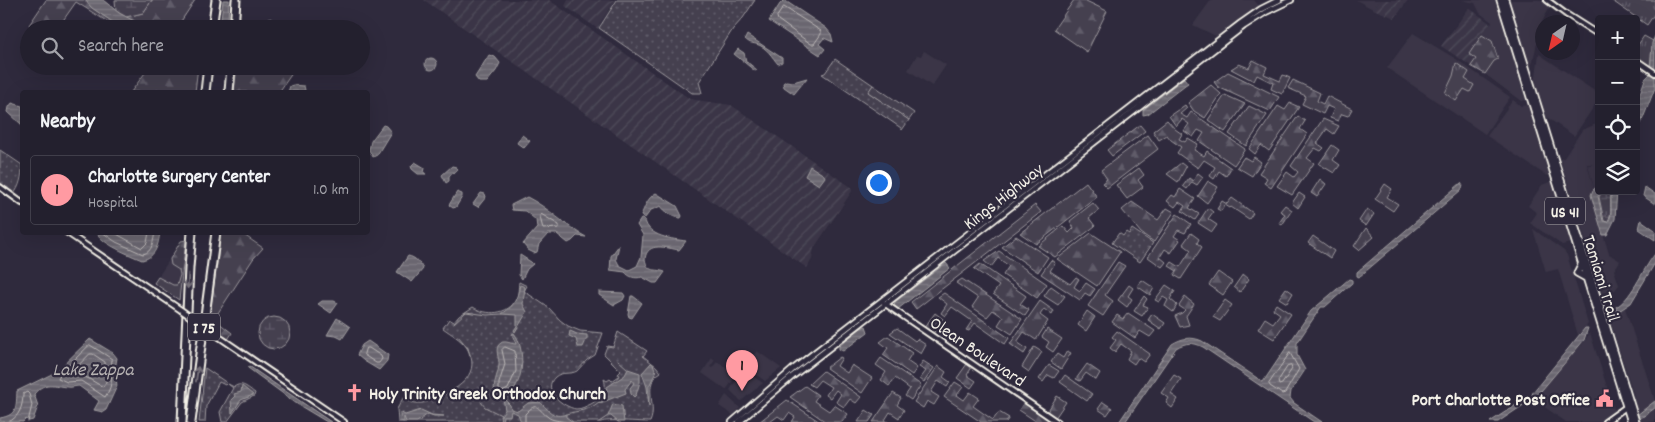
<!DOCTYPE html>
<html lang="en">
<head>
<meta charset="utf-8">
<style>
	body { margin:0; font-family:Dekko,sans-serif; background:#2f2d3a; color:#f1f3f6 }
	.controls { position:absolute; right:15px; top:15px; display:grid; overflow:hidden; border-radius:5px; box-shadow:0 5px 20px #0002 }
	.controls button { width:45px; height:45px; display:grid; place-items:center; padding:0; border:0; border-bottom:1px solid #403e4a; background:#23202e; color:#f1f3f6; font:25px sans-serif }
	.compass { position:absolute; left:1535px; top:15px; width:45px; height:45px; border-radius:50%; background:#23202e; box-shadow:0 5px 20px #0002; rotate:214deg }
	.you { position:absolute; left:878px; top:182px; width:18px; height:18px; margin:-12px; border:4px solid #fff; border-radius:50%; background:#1a73e8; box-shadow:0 0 0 8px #1a73e833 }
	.badge { display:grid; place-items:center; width:32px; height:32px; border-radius:50%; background:#ff9aa2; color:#111; font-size:16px; font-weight:700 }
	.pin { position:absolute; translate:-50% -41px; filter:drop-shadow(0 1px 2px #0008) }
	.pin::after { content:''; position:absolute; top:26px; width:18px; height:15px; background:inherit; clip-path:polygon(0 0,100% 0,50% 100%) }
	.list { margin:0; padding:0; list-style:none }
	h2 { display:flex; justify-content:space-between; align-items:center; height:65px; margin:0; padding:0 20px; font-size:21px }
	h2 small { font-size:16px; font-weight:400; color:#a3a3aa }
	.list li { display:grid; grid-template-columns:32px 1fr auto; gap:15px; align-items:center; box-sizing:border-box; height:70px; margin:0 10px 10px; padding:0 10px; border:1px solid #403e4a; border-radius:5px }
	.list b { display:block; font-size:19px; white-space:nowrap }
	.list p { margin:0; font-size:16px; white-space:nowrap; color:#a3a3aa }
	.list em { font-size:16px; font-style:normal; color:#a3a3aa }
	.icon { flex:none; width:28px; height:28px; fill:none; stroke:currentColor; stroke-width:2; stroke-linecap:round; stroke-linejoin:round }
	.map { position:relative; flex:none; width:1655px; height:422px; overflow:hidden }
	.search { position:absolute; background:#23202e; box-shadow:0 5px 20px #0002; left:20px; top:20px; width:350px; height:55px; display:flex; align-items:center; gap:12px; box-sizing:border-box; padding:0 18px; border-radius:28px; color:#a3a3aa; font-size:19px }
	.panel { position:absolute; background:#23202e; box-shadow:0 5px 20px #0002; left:20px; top:90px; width:350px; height:145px; border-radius:5px }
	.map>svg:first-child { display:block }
</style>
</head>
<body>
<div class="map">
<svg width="1655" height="422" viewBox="0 0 1655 422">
	<defs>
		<pattern id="industrial-furrows" width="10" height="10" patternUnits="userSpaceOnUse" patternTransform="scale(1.25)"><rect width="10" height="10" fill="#3b3647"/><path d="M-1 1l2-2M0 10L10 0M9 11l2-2" fill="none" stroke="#4e4a59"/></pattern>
		<pattern id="grass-dots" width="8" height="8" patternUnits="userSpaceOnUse" patternTransform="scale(1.25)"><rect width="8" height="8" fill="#454050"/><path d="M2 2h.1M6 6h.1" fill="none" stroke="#605c69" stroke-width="1.8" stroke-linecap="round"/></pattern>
		<pattern id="forest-firs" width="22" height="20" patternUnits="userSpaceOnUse" patternTransform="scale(1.25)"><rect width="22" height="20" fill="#454050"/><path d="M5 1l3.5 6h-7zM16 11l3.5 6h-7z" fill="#605c69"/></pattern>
		<pattern id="wetland-marsh" width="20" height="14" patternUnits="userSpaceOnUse" patternTransform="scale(1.25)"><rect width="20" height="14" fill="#454050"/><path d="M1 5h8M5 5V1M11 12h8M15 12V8" fill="none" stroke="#605c69"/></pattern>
		<pattern id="park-tufts" width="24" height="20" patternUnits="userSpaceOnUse" patternTransform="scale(1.25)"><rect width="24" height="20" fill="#454050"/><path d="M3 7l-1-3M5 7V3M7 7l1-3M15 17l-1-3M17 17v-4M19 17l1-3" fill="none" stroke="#605c69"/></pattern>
		<pattern id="water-rules" width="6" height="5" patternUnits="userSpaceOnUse" patternTransform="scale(1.25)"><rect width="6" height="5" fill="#6a6670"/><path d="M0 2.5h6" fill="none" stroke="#807c84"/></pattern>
	</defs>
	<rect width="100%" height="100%" fill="#2f2a3d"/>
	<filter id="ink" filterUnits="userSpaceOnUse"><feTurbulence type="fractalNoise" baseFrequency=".02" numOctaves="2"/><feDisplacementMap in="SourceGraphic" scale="10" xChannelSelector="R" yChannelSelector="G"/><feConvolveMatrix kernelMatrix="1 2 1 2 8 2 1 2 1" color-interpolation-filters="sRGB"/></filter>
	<g filter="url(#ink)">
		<!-- built -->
		<path fill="#3b3647" d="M1211,0h43l6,7 -40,31 -27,-13z
			M1356,0h24l-7,9z
			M1462,0h35l31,100 -7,1 -36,-27 9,-13 -2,-20 -10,-6 10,-13 -12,-9 -5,-10z
			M1508,0h33l9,7 -8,15 -12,51z
			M1413,33l43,26 54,38 -25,37 -98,-66z
			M924,51l22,14 -14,21 -24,-16 9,-15 4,1z
			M1539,54l60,40v5l-25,37 -29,-20 -10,-33z
			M1513,100l8,6 7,-1 22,69 -3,2 -60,-40z
			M1599,123v61l-5,4 -6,-23h2l3,-1h-6l7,25 -3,6 18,59 11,7 -6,9 5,15 -4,5 -13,3 -42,-134 4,-1 18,-28z
			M1552,181l19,62 -9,2 -32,-22 7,-10 -9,-7 14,-21z
			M1533,229l31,22 3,4 21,69 -10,11 -20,-66 -12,3z
			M170,259l9,11 1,5 -4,11 -18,-9z
			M1625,308l30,93 -18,14 -5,-17 2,-2 -25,-78 3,-3z
			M1590,333l28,89h-52l-34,-24 1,-2 3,1 44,-53 1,2z
			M757,351l24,17 -16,13 -20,-15z
			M712,358l3,2 -5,7 2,1 5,-6 20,13 -1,1 -15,-11 15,11 -10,14 -24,-17z
			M743,370l20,13 -22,18 -11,-11z
			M726,395l14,13 -7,7 -14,-9z
			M1655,408v14h-16l-1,-2 5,-5z"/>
		<!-- industrial -->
		<path fill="url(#industrial-furrows)" d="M424,0h125l138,97 8,3 36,5 120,82 1,4 -38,57 -2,11 -5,9z
			M568,0h48l-16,23 -2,6 -33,-23z
			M1380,0h28l-13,18 -22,-9z
			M1469,8l22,16 -22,30 7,5 -5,7 -30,-20z"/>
		<!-- grass -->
		<path fill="url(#grass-dots)" stroke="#9c989c" d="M617,0h138l-12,18 -10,11 -34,53 3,11h-10l-93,-65z
			M835,59l38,26 -5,7 41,28 -7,10 -1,-2 -79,-54 3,-1z
			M0,150l22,15c0,11 -2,22 -9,30l-13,-9z
			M1132,229l21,14 -13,19 -28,-19 7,-10 4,3 3,-4 3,2z
			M519,282l8,4 -3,5 25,17 11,12 8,6 12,5 23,2 -8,22 -8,5 -10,11c-7,4 -15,0 -22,6 -14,13 8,30 21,32 6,0 10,-3 15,-5 10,-6 17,-12 13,-25l3,2 3,-2 2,2 7,-5 -1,-2 3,-3 -17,-17 3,-8 6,1 5,-15 29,19 -4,5 13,10 5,6c-20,12 -3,33 -11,50 -11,0 -43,-3 -49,0h-203l-1,-13 6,-11c6,3 11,6 18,5 6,0 12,-4 18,-6 21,-9 43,-24 28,-49 -6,-9 -16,-14 -24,-20l6,-9 5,3 5,-6 14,-9c13,9 36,8 43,-8 3,-5 2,-11 3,-17z
			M205,368l22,15 -2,2 -6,-3 -13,24 -1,16h-6z
			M228,384l6,3c8,-6 14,1 21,6l-1,3 -12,6 -15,20h-5l-2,-10 13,-24z"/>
		<!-- forest -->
		<path fill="url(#forest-firs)" stroke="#9c989c" d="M46,0h39l7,8 31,21h-4l-43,-27 -19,27h-23l-5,-4z
			M152,0h43l-19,29h-37l-13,-12 17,-4z
			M1074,0h10l23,11 -20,41 -33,-23z
			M270,18l16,11h-23z
			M1482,35l10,6 6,18 -4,2 -9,13 -14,-8 5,-7 -7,-5z
			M1253,60l14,7 -3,7 16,7 3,-6 7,3 -8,16 -11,-5 2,-6 -16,-8 -3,6 -23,-12 8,-5 10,4z
			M150,66h48l-3,26h-64z
			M237,66h60l-18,26h-45z
			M1228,72l51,25 -9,14 -52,-24 -4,-5z
			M1293,80l27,13 -3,8 6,3 4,-8 25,13 -4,7 -6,-2 -4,7 -8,-3 4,-9 -7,-3 -4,8 -21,-10 4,-8 -18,-8z
			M1211,85l10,9 -16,24 -11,-7 -6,-8z
			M1225,95l20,9 -20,28 -17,-12z
			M1290,103l9,4 -30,44 -8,-6 -6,9 -6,-5 29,-43 7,4z
			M1185,105l2,3 -7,6 7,4 4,-6 54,37 -11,16 -35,-24 5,-8 -6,-3 -5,7 -9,-6 5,-7 -7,-5 -6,7 -7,-10z
			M1249,106l18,9 -21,31 -17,-12z
			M1298,116l7,5 -5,8 7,5 -36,54 -7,-5 3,-5 -8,-5z
			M1323,119l16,7 -5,8 -7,-5 -10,14 7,5 -3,3 -6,-3 -8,10 7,5 -22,32 -15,-9 10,-14 7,5 4,-5 -7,-6z
			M1167,120l8,9 7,5 -3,5 6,3 3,-4 10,6 -4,6 10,6 3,-5 24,17 -5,8 -7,-5 -5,8 -4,-3 5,-9 -11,-7 -6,8 -21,-15 4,-6 -10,-7 -4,-5 -8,5 -6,-9z
			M1140,125l5,6 -33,25 -5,-6z
			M1148,135l10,14 -51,39 -5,-5 5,-4 -6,-9z
			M1332,145l7,5 -6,10 7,5 -6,8 -15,-9z
			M1244,157l7,4 3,-4 7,5 -9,14 -15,-9z
			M1181,163l5,4 -8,15 -11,-8z
			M1139,168l5,7 -6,5 5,7 -16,12 -11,-14z
			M1198,173l5,4 -6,8 -5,-3 -5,7 -4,-3 6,-8 4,3z
			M1320,179l6,5 -9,13 -6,-4z
			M1208,181l10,6 -11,16 -9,-7z
			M1086,182l11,15 -61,47 -16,-11z
			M1385,184l7,5 -5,8 11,7 -5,7 -18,-12z
			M1180,189l15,10 -6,9 10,6 -4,6 -13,-9 3,-5 -6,-4 -4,5 -8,-6 5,-6 3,2z
			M1299,193l6,4 -7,11 -6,-5z
			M1232,198l21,15 -4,6 -18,-12 -1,1 -5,-3 -4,6 -4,-2 5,-8 5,3z
			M1132,202l26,18 9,-12 7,4 -20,30 -13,-9 -19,-23z
			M1093,203l6,7 -10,8 6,8 -40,31 -17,-11 25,-20 6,7 5,-5 -4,-7z
			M1035,205l6,7 -125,97 -5,-7z
			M1285,205l7,5 -10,15 -3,-2 6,-9 -5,-3z
			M1208,208l5,4 -5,7 9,6 -5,7 -14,-9z
			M1367,209l7,5 -8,12 -7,-5z
			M1177,214l14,10 -6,9 -7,-3 -4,6 6,4 -9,13 -6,-4 -5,8 6,5 -4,5 -14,-10z
			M1366,228l8,9 -15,13 -5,-4z
			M221,233h24l-1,2 19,13 -10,11 -39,60 18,14 -5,8 -19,-13z
			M1091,233l29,19 -23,34 -40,-27z
			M1191,233l8,6 -2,4 5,4 -21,32 -7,-4 3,-4 -8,-5 3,-4 8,5 11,-17 -8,-6z
			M1016,236l32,21 -10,15 -36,-25z
			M1313,236l21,15 -4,7 -22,-15z
			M186,240l-7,60 -25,-17 4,-6 15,8h4l3,-10 -1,-5 -8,-5 -1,-6 11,-18z
			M999,251l48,33 -10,14 -34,-23 6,-9 -11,-8 -7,9 -7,-6z
			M1051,260l4,3 -5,8 20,13 6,-7 3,2 -5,8 6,4 6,-8 9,6 -5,7 -5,-3 -5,7 -39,-26z
			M1118,262l7,4 -20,29 8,6 -10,15 -15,-10z
			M980,264l46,32 -6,8 9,6 -4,6 -32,-22 6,-8 -25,-17z
			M1218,272l14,10 -9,13 -14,-10z
			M1243,274l6,5 -9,13 -6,-5z
			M962,279l60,40 -10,15 -14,-9 5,-8 -10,-7 -6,7 -15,-10 6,-9 -22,-15z
			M1142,280l12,8 -4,7 -13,-9z
			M1129,285l4,3 -5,8 4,3 -5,8 -9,-7z
			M1166,285l9,6 -5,8 7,6 -4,7 -8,-6 3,-6 -5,-3 -4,5 -4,-2z
			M1051,286l14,10 -7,9 -14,-9z
			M1286,288l7,5 -6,10 -8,-5z
			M944,293l65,45 -4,6 -30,-21 -6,8 -3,-1 6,-9 -20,-14 -7,9 -4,-3 6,-9 -9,-7z
			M1144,296l3,3 -4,6 5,2 -6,9 -8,-5z
			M1185,297l9,7 -8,12 3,9 -9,2 -5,-11 7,-3 3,-3 -6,-4z
			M1225,300l7,5 -12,16 -7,-4z
			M1040,301l14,10 -2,4 -8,-6 -4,6 8,6 -12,19 -12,-8 -7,10 10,7 -3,5 -14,-10z
			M1276,304l15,10 -17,25 -16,-10 7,-11 8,5 7,-9 -7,-5z
			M1087,311l8,6 -9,14 -8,-6z
			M935,313l8,6 -10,15 -9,-6z
			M1128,313l27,18 -5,6 -10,-6 -5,7 -23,-16 5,-7 6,4z
			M1152,314l13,9 -4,6 -13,-9z
			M897,328l18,13 2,-2 9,6 -5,9 -31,-21z
			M1047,329l15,10 -9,13 -7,-5 3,-5 -7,-5z
			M1117,331l33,23 -6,8 -6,-4 -4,6 -7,-5 4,-8 -10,-7 -6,8 -5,-4 6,-8 -4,-3z
			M888,336l24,17 -5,8 10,7 -5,7 -29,-20 5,-7 -8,-6z
			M1034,347l8,5 -13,20 -7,-5z
			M1067,351l4,2 -10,16 -10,-7 6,-8 6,4z
			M840,357l2,1 -5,8 10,7 5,-8 20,13 -10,15 -36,-25z
			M881,358l40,27 -10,15 -6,-4 5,-7 -15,-11 -6,8 -8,-6 5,-8 -10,-7z
			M923,361l11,7 -10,14 -4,-3 6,-8 -7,-4z
			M967,364l5,3 -5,8 9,6 -5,7 -14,-10z
			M1087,364l13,9 -4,7 -10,-7 -6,8 -4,-2z
			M1049,365l10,6 -5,7 -6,-3 -5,7 -4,-3z
			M938,366l8,6 -3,5 7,5 -3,5 -9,-6 -7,11 8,5 -5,8 -7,-4 -4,7 -9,-6z
			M823,371l38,26 -5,6 -6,-4 -6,8 -8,-5 5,-8 -5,-4 -6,8 -4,-3 5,-8 -11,-7 -6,7 -5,-3z
			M1065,375l27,19 -5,7 -27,-19z
			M1174,375l7,4 -10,15 7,5 -6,9 -6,-5 3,-5 -8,-5z
			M955,382l8,5 -6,8 7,5 6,-8 9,6 -6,8 20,14 6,-8 10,6 -3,4h-25l-37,-25z
			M805,386l13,9 -4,6 15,10 5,-6 14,9 -6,8h-16l-36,-25z
			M893,393l8,5 -4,7 7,5 -5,8 -9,-6 -5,8 3,2h-15z
			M1057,396l9,6 -11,16 -8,-6z
			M787,400l33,22h-28l3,-5 -6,-4 -5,7 -6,-4 -8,6h-11z
			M1024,402l29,19 -1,1h-15l-18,-12z
			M1103,402l9,6 -5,7 -9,-6z
			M866,410l8,5 -5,7h-11z"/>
		<!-- wetland -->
		<path fill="url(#wetland-marsh)" stroke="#9c989c" d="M115,0h37l-9,13 -17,4 -10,-6z
			M1602,191h10c-4,10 2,23 -5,31l-3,-1 -5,-24z
			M258 333a16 16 0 1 1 32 0a16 16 0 1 1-32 0Z"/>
		<!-- park -->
		<path fill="url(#park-tufts)" stroke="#9c989c" d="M1611,0h44v13l-8,12z
			M1644,36l9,5 -3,25 -14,-10v-8z
			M1456,63l13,9 -4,7 9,6 -4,7 -6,-3 -8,12 -11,-8 8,-17z
			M873,85l41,28 -5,7 -41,-28z"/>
		<!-- water -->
		<path fill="url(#water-rules)" stroke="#a19ea0" d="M85,0h18l16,13 19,10 1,6h-16l-31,-21z
			M223,0h6l-1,20 -7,-1z
			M784,0l42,28 5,6 2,8 -9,-4 -5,6 6,5 -5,6 -51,-34 11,-17z
			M747,35l35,23v4l-4,2c-6,-7 -11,-17 -22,-20 -5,-1 -7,-1 -11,-5z
			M1655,36v52l-19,48v-31l9,-26 5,-5 2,-31z
			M738,49l6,4 2,8 11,9 -2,1 -21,-17z
			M489,55l6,2 5,6 -4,8 -9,11h-8l-4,-5z
			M425 64a6 6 0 1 1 12 0a6 6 0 1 1-12 0Z
			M807,78l-13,16 -10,-7 -1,-4 3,-2 7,1z
			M1184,78l4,5 -3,2 -37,29 -5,1v-5z
			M293,85l11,1 1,4 -2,2h-15l2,-6z
			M12,103l10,3v19l-14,-13 1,-5z
			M383,125l3,1 5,6 -14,23 -4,2 -4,-7 2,-9z
			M522,135l8,6 -6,7 -7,-5z
			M415,162l10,6 -1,5 2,1h-8l-6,-5 -1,-3z
			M452,166l4,1 1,3 -8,6v5l-3,2 -4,-8z
			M810,166l14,9 1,2 -6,8 -14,-9z
			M1461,183l2,3 -2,4 -102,87 -2,-1v-4z
			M1599,185v6h2l-3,5 5,25 5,1c6,-9 1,-20 4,-31h5l-2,28 -8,16h-4l-12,-40 2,-5z
			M1645,187l10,7v10l-12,-8z
			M457,192l5,2v3l-6,10 -3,1 -4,-3z
			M481,193l4,1 1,3 -8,10 -5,-3z
			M656,193l21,13 5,10 -1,2c-7,0 -17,-7 -20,-12l-10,4 -6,8 -4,-2c3,-8 7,-19 15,-23z
			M527,197c22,11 38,29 59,40l-9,-1 -5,5 -4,2 -11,-9h-9l-9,10 -2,8 -3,1 -6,-3 -5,-6 14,-16 -1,-8 -11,-9 -13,-1 -1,-5z
			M641,219l4,1c3,17 28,19 41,21l-7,9c-12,-2 -32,-9 -34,9 3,15 10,9 20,13l-8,11h-4l-11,-6c-7,2 -13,0 -17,-5l-15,-2 1,-14 8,-11 -3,14 3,6 10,5 8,-4 4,-9 2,-22 -6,-10z
			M1641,220l14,10v10l-16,-11z
			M97,233v-1l63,1c-2,12 -4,24 -18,27 -12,-5 -40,-16 -45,-27z
			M1655,254v9l-24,40 -15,10 -2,-5c17,-7 28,-38 41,-54z
			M520,255l11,7 2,2 -6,5 -5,10 -3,-4z
			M408,256c7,1 12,7 15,13l-11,13 -15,-10z
			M946,263l4,5 -52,41 -4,-4 1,-3z
			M1349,279l3,1v3l-27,24h-4l-24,36v12l8,15 -14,21 -1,7 4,5 28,19h-8l-111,-75c-10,-5 -17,-5 -27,1l-51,74h-6l53,-78c10,-6 19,-8 30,-3l61,41 48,-71z
			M520,285l5,2 -2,17 4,8 -12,20 -1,-2 3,-4v-11l-15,-1c14,-10 14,-13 18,-29z
			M599,292l24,1 2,3 -2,4 -9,5 -15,-10z
			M631,296h2l9,7 -10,15 -3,-1 -1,-3z
			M322,301h12l4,2 -7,10 -13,-9z
			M337,318l13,9 -8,12 -6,-3 -9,-1z
			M866,326l2,6 -25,19 -4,-2v-3l22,-18z
			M1585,328h3l-4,12 -48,57 -4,-2 1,-3z
			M570,331l7,3 10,1v3l-4,9h-5l-2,-8 -7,-3z
			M514,333c12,15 11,55 -9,63l2,6 3,3 1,4 7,2 10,-8 12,-1c9,8 13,17 26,12v3l7,5h-52l-3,-8 -7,-3 -1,5h-7l-1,6h-1l-1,-6 5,-6 -2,-12 -8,-2c-3,-13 3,-20 4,-31 1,-6 -6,-18 2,-22 4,-3 10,1 15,1l-4,-10z
			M90,339l23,14 4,5 -2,11 2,17 -11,24 -3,2 -9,-2 5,-9 -20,-15c-4,0 -8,2 -12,1 -14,-1 -21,-7 -33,7l4,12 -5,14 -4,1 -3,-2 -3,3h-23v-4c18,-3 16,-12 17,-27l39,-19z
			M368,341l20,14 -1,6 -8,9 -15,-9 -7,-6 5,-10z
			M651,363l2,1 3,8 -7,14v20l-2,-19 -5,-14z
			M249,366l10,7 72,49h-4l-30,-18 -49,-36z
			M628,369l12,4v9l-4,13 -2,2 -3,-3 -1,-6 4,-5 -2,-3 -7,9 1,4 -26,10 -1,-2 6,-6 2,-8 18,-12z
			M242,386l11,9 -12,5 -9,13 -1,-13 4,-4 -1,-2 7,-2z
			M1525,399l3,1v2l-30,20h-8z
			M1655,401v7l-17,12 -1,-5z
			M613,404l9,2 2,16h-6l-7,-6h-3z
			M421,410l11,5 12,1h-10l-6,-2 -11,8h-11l-2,-5v5l-4,-1v-9l5,3z"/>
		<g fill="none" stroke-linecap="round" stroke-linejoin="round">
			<!-- shore -->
			<path stroke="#bdb9b8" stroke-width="1" d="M784,7l37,24v3l-7,10h-3l-33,-24 -1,-3z
				M541,214l18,11v3l-16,1 -3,-12z
				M102,232l14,10 27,12c10,-2 10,-13 12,-22
				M113,232l29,16 5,-5 2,-11
				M90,345l22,14c-2,16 3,24 -7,38l-24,-16 -14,1 -9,-4 3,-5z
				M505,347l10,4 1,20 -8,18 -6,3 -3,-2v-7l6,-19 -3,-14z
				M366,348h3l12,8 1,3 -3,4h-3l-12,-8z
				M1290,353l9,16 -14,24 -3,1 -12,-8 -1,-2z
				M90,354h3l12,8 1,20 -3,5 -19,-11 -11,-3 1,-3z
				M1291,366l1,3 -10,15 -3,1 -1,-4 9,-14z
				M8,422c11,-4 15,-16 15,-28l4,-2 2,2 3,11 -4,17
				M525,422v-8c13,-14 12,-5 23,3 5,4 11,3 17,5"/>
			<!-- stream -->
			<path stroke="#a19ea0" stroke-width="1" d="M454,323l12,-11 21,3 15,-1
				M458,336l10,12 2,8
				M618,360l10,9
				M481,402l4,5 16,8
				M566,414c13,-4 21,-2 33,-12
				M477,422h12
				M599,422l9,-6"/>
			<defs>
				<path id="tertiary" d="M1547,0l20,15
					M1566,14l33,21
					M1636,60l19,13
					M0,187l22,16
					M66,232l115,78
					M884,303l173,119
					M209,330l135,92
					M1605,422l21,-15"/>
				<path id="secondary" d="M732,422l60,-52 449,-347 20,-14 18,-9
					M739,422l54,-46 451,-350 22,-14 25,-12"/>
				<path id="primary" d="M1500,0l131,422
					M1505,0l131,422
					M1582,263l-5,10 9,5"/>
				<path id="motorway" d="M212,29l4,-29
					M234,29l2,-29
					M205,92l3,-26
					M229,92l2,-26
					M182,422l7,-154 3,-36
					M191,422l25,-190"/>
			</defs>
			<!-- tertiary casing -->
			<use href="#tertiary" stroke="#f4f1e8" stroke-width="8"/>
			<!-- secondary casing -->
			<use href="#secondary" stroke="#f4f1e8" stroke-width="8"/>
			<!-- primary casing -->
			<use href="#primary" stroke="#f4f1e8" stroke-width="9"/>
			<!-- motorway casing -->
			<use href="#motorway" stroke="#f4f1e8" stroke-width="11"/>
			<!-- tertiary -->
			<use href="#tertiary" stroke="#2f2a3d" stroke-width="4"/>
			<!-- secondary -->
			<use href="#secondary" stroke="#2f2a3d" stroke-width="4.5"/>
			<!-- primary -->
			<use href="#primary" stroke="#2f2a3d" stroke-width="5.5"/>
			<!-- motorway -->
			<use href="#motorway" stroke="#2f2a3d" stroke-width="7"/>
			<defs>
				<path id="tertiary-bridge" d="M181,310l28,20"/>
			</defs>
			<!-- tertiary-bridge casing -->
			<use href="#tertiary-bridge" stroke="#f4f1e8" stroke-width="8" stroke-linecap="butt"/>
			<!-- tertiary-bridge -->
			<use href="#tertiary-bridge" stroke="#2f2a3d" stroke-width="4"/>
		</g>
		<!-- one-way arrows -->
		<defs><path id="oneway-shaft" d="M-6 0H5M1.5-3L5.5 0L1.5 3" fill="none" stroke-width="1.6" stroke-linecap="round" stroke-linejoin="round" transform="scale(1.25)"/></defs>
		<g stroke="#747079">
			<use href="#oneway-shaft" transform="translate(188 281) rotate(93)"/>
			<use href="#oneway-shaft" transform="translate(197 374) rotate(-82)"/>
		</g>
	</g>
	<!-- icons -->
	<defs>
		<symbol id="church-bare" viewBox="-9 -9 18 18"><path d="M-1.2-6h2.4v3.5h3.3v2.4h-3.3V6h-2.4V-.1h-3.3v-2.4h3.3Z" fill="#ff9aa2" stroke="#2f2a3d" stroke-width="2.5" paint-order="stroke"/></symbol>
		<symbol id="civic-bare" viewBox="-9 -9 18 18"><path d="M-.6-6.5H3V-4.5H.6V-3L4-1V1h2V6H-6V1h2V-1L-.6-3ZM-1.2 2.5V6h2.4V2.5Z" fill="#ff9aa2" stroke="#2f2a3d" stroke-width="2.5" paint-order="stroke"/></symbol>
	</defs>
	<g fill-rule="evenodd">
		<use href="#church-bare" x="342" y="380" width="25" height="25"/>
		<use href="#civic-bare" x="1592" y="386" width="25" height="25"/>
	</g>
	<g text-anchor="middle" stroke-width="4.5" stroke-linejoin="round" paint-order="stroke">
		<!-- shield labels -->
		<g fill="#2f2a3d" stroke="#b9b5b5" stroke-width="1">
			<rect x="1545" y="197.5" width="40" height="27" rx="4"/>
			<rect x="188" y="313.5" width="32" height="27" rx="4"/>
		</g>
		<g font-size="16" font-weight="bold" fill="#f4f1e8">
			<text x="1565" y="217">US 41</text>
			<text x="204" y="333">I 75</text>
		</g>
		<!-- street labels -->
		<g font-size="18" fill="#f4f1e8" stroke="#2f2a3d">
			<text transform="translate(1003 196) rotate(-38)" y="6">Kings Highway</text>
			<text transform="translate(1602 278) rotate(73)" y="6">Tamiami Trail</text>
			<text transform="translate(978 351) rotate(34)" y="6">Olean Boulevard</text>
		</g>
		<!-- poi labels -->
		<g font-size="18" font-weight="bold" fill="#f4f1e8" stroke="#2f2a3d" text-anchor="start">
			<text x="369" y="399">Holy Trinity Greek Orthodox Church</text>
			<text x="1590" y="405" text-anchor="end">Port Charlotte Post Office</text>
		</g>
		<!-- water labels -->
		<g font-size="19" font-style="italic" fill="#b6b2b2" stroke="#2f2a3d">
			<text x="93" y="375">Lake Zappa</text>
		</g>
	</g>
</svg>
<div class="controls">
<button>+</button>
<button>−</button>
<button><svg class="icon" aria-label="locate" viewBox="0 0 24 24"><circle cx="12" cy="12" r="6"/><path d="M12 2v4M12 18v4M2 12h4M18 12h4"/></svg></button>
<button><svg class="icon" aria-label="layers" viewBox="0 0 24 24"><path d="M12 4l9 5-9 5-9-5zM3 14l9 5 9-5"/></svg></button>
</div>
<svg class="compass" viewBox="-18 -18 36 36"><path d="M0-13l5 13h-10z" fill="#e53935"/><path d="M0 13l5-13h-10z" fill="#a3a3aa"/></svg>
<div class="you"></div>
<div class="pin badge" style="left:742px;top:391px">1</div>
<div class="search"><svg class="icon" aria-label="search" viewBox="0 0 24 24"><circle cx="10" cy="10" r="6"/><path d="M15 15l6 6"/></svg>Search here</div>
<section class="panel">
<h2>Nearby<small></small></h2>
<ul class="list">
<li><span class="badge">1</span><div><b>Charlotte Surgery Center</b><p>Hospital</p></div><em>1.0 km</em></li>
</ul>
</section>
</div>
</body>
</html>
